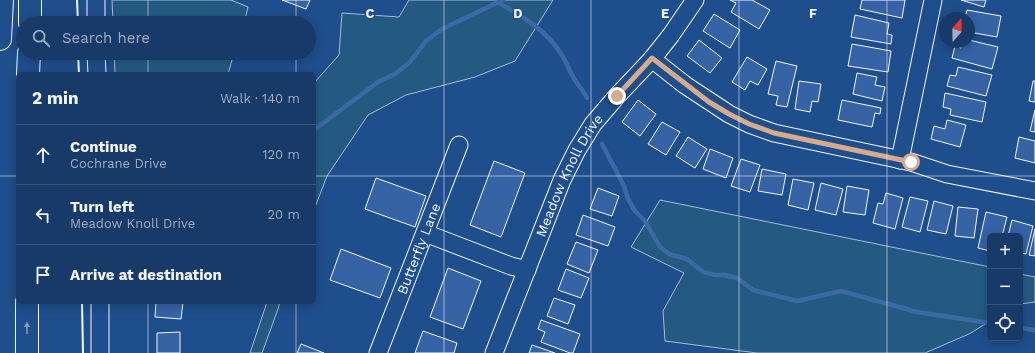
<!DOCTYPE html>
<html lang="en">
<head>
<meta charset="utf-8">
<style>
	body { margin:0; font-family:"Work Sans",sans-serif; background:#20416f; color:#f1f3f6 }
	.controls { position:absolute; right:12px; bottom:12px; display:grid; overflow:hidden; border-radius:6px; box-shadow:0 2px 10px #0003 }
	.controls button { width:36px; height:36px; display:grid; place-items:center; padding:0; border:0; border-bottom:1px solid #36547d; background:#173a69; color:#f1f3f6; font:20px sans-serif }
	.compass { position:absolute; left:939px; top:12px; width:36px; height:36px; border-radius:50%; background:#173a69; box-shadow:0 2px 10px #0003; rotate:20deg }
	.stop { position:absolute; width:12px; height:12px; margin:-9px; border:3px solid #d6ab8b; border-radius:50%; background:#fff }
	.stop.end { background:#d6ab8b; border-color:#fff; box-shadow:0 1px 4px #0008 }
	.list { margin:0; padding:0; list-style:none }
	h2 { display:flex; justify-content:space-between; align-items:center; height:52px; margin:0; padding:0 16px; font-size:17px }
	h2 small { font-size:13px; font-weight:400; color:#9eadc0 }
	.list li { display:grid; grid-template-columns:26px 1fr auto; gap:12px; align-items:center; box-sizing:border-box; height:60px; padding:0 16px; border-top:1px solid #36547d }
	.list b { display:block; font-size:15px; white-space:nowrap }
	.list p { margin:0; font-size:13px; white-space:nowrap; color:#9eadc0 }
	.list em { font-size:13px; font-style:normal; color:#9eadc0 }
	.icon { flex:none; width:22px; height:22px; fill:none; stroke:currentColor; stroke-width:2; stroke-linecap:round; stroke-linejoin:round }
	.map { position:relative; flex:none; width:1035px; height:353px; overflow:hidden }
	.search { position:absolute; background:#173a69; box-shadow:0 2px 10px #0003; left:16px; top:16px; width:300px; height:44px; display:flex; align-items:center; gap:10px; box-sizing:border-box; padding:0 14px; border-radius:22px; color:#9eadc0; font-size:15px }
	.panel { position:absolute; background:#173a69; box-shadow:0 2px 10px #0003; left:16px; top:72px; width:300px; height:232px; border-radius:6px }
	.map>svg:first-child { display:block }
</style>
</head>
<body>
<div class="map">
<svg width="1035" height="353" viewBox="0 0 1035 353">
	<rect width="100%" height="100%" fill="#1f4e8c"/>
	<!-- green -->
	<path fill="#245a82" stroke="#a8bbd7" d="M112,0h119l17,7 -4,16h-131z
		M409,0h144l-38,61 -40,16 -69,18 -38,20 -41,61 -13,34v-127l25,-28 3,-42 57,4z
		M114,53h120l-6,21h-113z
		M660,200l330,67v54l-21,13 -44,19h-168l-92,-12 -2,-30 21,-38 -53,-26z
		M1020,274l15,3v25l-15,2z
		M267,302h13l-2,7 -16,44h-12z"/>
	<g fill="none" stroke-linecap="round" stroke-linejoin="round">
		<!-- stream -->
		<path stroke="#3b69a3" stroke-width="4.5" d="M499,3c25,14 47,27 63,52 4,7 6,13 10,20 4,8 11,15 15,23
			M314,130l64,-48 17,-8 15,-12 16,-21 16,-12 61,-29
			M602,144l22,42 4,13 7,12 10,10 15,26 9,7 18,5 16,13 12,3h10l12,3 16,12 44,11 44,-10 76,21 73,11
			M1020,328l15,2"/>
	</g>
	<!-- building -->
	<path fill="#3563a3" stroke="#f2f6ff" d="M282,0h28l-4,9z
		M730,0h22l18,10 -11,19 -28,-17 5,-9z
		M862,0h43l-3,18 -42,-9z
		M961,0h25l-2,7z
		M967,10l34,6 -4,21 -28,-5v-14h-4z
		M714,14l26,16 -10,18 -27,-17z
		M855,15l34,8 -2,11 5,1 -1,9 -40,-7z
		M699,40l23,18 -12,15 -23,-17z
		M969,40l29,7 -6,22 -40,-11 3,-12 6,2 2,-6h6z
		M852,44l39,7 -3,21 -40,-6z
		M747,57l20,12 -9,16 -8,-4 -5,9 -13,-8z
		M776,61l21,5 -10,41 -11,-2 2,-9 -10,-2z
		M958,67l34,8 -6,21 -39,-10 3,-11 6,1z
		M857,73l20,4 -2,8 10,2 -3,14 -29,-7z
		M799,81l22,3 -3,18 -6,-1 -2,11 -15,-3z
		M1033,81h2v21l-6,-1z
		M945,93l41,9 -4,20 -32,-7 1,-6 -8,-2z
		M638,100l18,14 -16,22 -18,-14z
		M842,100l39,8 -1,6 -5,-1 -3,14 -34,-7z
		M1035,110v22l-5,-1z
		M947,120l19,5 -6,22 -29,-8 3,-13 11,3z
		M662,122l18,10 -14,23 -18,-11z
		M688,137l19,12 -12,19 -19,-12z
		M1019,137l16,4v22l-20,-5z
		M710,149l23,9 -7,20 -23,-9z
		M741,159l19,6 -10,27 -19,-6z
		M494,161l31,12 -24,64 -31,-12z
		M762,169l24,5 -4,21 -24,-4z
		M376,178l50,18 -11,31 -50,-18z
		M793,179l21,4 -6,27 -20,-5z
		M821,183l22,6 -7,26 -21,-5z
		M847,186l22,4 -4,25 -22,-3z
		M598,188l21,8 -7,20 -22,-7z
		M886,193l17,5 -8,31 -22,-6 5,-20 5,1z
		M910,197l18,4 -8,31 -18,-5z
		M934,201l19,5 -7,28 -19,-4z
		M958,207l20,2 -4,29 -19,-2z
		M986,212l21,5 -5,19h-12v15l-12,-3z
		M583,215l32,12 -7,19 -32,-11z
		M1012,220l21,6 -7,28 -6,-1v-17h-12z
		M1035,229v27l-6,-1z
		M576,242l22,8 -9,23 -22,-9z
		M341,249l50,19 -11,30 -50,-18z
		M448,268l33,13 -18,48 -33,-12z
		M566,269l23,9 -8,20 -23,-8z
		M554,298l21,7 -7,19 -21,-8z
		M156,302h27l-2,17 -26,-2z
		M541,320l39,14 -7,19h-3l-29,-11 4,-10 -7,-3z
		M423,331l34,12 -3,10h-39z
		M180,332v21h-23v-20z
		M301,344l23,9h-27z
		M532,345l23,8h-26z"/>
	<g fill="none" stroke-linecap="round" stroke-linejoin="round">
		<defs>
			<g id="minor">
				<path d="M96,0v23"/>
				<path d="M96,53l1,21"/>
				<path d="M652,59l33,26 44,29 20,10 25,9 137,29 36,12 88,17"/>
				<path d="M900,160l33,-160"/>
				<path d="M425,233l86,33 16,4"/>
				<path d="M100,302v51"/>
				<path id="s1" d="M378,353l81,-208"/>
				<path id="s2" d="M494,353l68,-173 15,-30 16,-26 24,-28 35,-37 19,-24 24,-35"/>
			</g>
			<path id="highway" d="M30,23v-23
				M0,39l2,-39
				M28,74l1,-21
				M27,302v51"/>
		</defs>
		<!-- minor casing -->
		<use href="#minor" stroke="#f2f6ff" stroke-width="19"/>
		<!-- highway casing -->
		<use href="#highway" stroke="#f2f6ff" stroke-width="24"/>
		<!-- minor -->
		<use href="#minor" stroke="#1f4e8c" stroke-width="17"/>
		<!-- highway -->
		<use href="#highway" stroke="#1f4e8c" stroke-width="22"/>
		<!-- wall -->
		<path stroke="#f2f6ff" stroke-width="2" d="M77,0l1,23
			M78,53l1,21
			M82,302l1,51"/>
	</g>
	<!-- one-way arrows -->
	<defs><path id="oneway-solid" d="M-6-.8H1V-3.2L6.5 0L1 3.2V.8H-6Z"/></defs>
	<use fill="#7e9ac0" href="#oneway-solid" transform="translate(27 328) rotate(-90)"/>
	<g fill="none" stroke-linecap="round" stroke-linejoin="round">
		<!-- route -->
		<path stroke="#d6ab8b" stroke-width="5" d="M617,96l35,-38 57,44 20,12 20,10 25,9 137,29"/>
	</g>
	<!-- grid -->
	<path fill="none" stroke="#f2f6ff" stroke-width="1" stroke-opacity="0.55" d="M148,0v23M296,0v23M444,0v353M591,0v353M739,0v353M887,0v353M148,53v21M296,53v21M0,176h18M314,176h721M148,302v51M296,302v51"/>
	<g text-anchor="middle" stroke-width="3" stroke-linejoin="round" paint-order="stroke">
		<!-- street labels -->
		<g font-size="14" fill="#f2f6ff" stroke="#1f4e8c">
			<text dy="5" stroke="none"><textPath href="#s2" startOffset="193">Meadow Knoll Drive</textPath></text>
			<text dy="5" stroke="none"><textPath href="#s1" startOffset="112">Butterfly Lane</textPath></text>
		</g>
	</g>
	<g font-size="13" text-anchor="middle" font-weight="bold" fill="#f2f6ff" stroke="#1f4e8c" stroke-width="3" stroke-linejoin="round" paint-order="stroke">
		<text x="370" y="18">C</text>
		<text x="518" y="18">D</text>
		<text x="665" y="18">E</text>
		<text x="813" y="18">F</text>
	</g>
</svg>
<div class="controls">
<button>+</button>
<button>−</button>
<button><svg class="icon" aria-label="locate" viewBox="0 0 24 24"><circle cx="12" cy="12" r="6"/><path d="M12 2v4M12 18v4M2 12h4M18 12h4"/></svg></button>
</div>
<svg class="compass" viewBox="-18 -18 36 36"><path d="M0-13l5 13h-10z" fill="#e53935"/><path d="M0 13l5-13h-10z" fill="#9eadc0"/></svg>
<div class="stop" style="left:911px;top:162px"></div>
<div class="stop end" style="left:617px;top:96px"></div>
<div class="search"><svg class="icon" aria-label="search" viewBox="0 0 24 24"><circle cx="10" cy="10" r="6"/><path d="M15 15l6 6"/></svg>Search here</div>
<section class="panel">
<h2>2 min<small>Walk · 140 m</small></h2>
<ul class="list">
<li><svg class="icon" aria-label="ahead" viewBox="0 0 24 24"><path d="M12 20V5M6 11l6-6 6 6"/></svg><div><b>Continue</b><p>Cochrane Drive</p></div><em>120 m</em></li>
<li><svg class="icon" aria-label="left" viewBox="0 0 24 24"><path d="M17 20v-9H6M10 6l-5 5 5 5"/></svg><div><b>Turn left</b><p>Meadow Knoll Drive</p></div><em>20 m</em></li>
<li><svg class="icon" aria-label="arrive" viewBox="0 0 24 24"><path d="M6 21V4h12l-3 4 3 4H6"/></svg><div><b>Arrive at destination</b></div></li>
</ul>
</section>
</div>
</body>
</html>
